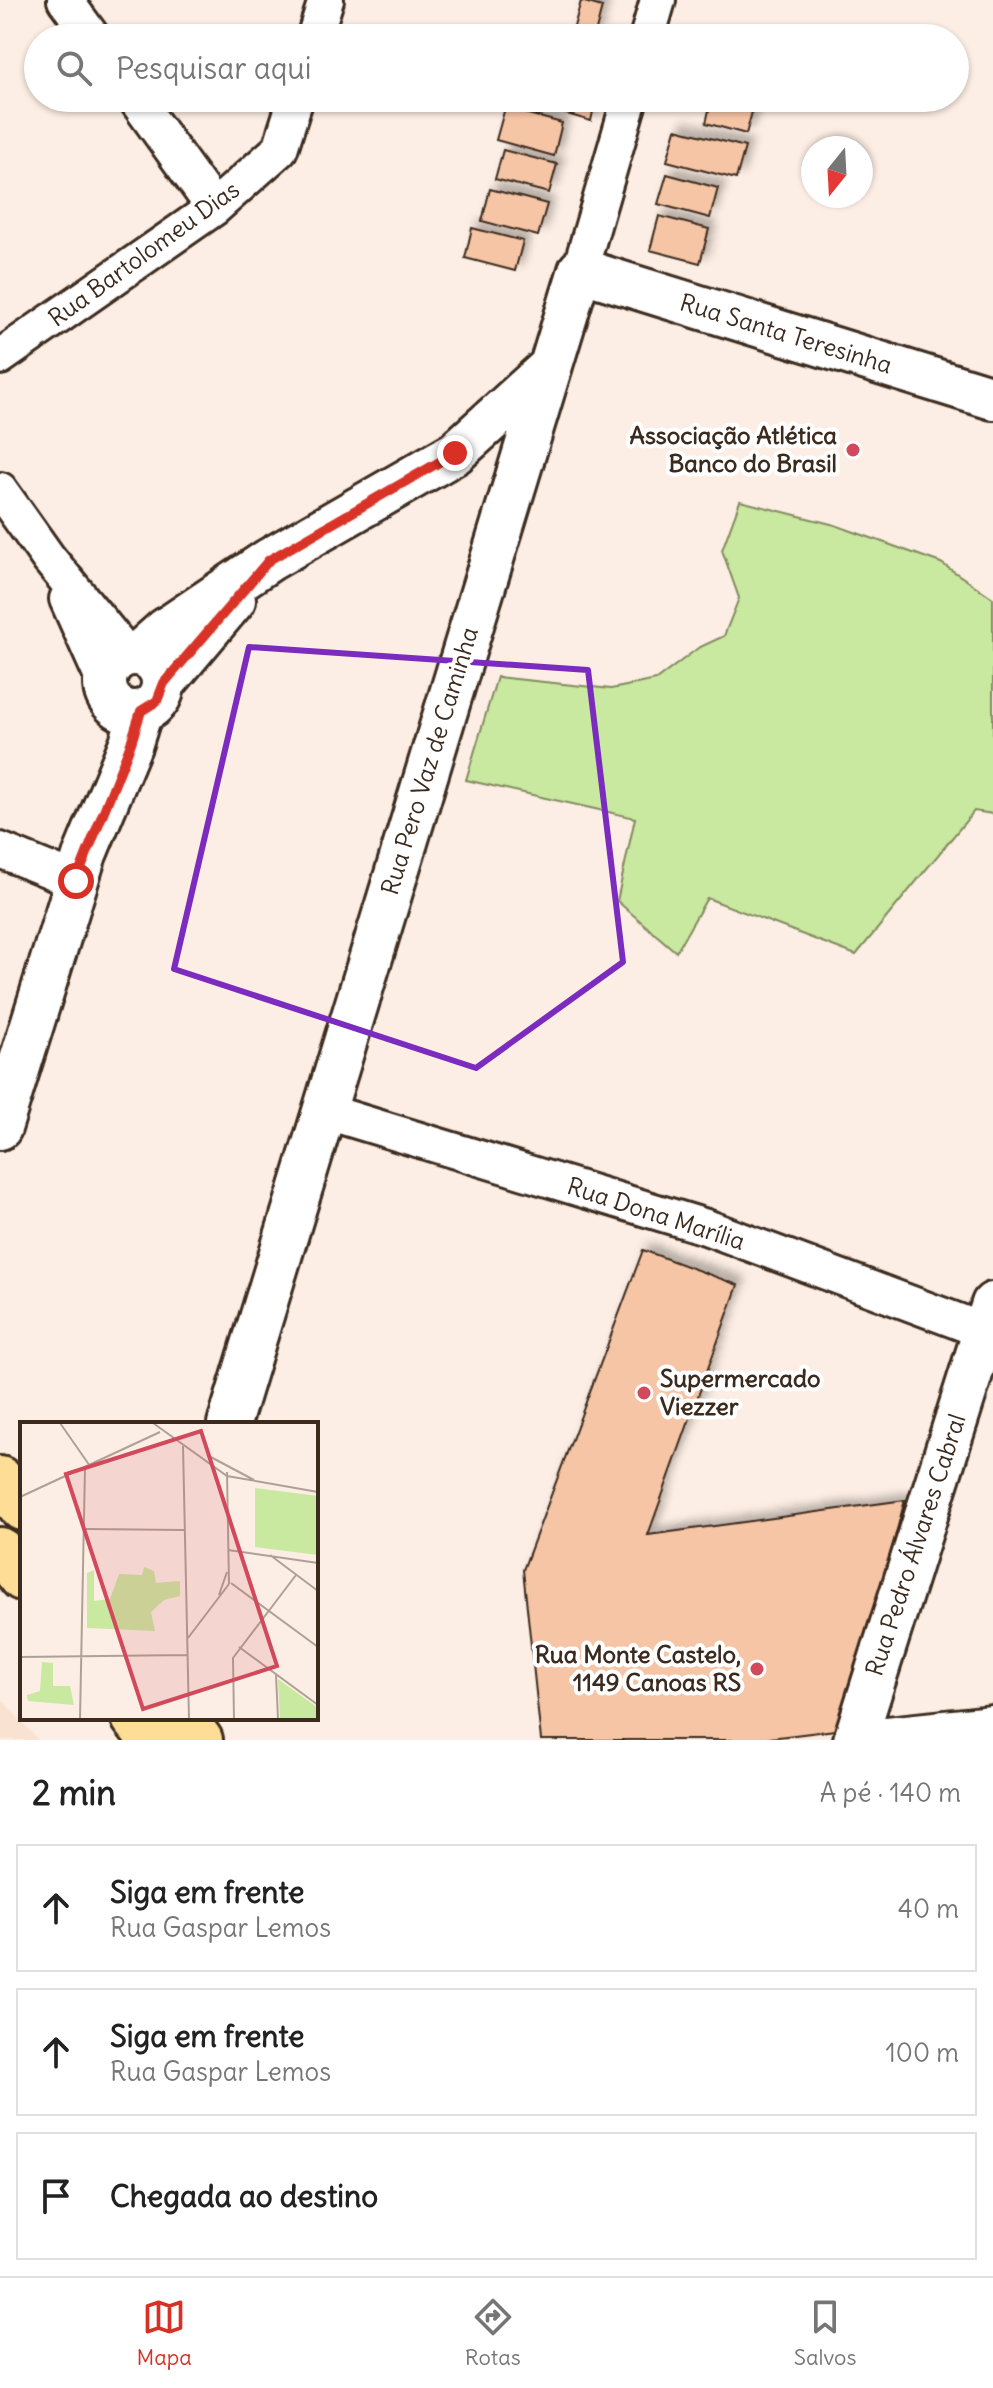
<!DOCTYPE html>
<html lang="pt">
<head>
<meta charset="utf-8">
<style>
	body { margin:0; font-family:Delius,sans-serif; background:#f2f2f2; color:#222 }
	.compass { position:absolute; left:801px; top:136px; width:72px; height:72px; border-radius:50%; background:#fff; box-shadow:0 2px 6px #0004; rotate:198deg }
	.stop { position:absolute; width:24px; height:24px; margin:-18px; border:6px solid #d93025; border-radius:50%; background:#fff }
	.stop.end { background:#d93025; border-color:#fff; box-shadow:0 2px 8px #0008 }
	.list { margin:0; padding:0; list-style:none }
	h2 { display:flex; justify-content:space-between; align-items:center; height:104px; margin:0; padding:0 32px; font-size:34px }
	h2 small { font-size:26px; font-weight:400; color:#767676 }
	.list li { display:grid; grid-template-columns:52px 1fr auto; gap:24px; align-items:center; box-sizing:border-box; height:128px; margin:0 16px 16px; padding:0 16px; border:2px solid #e0e0e0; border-radius:0px }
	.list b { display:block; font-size:30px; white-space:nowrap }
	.list p { margin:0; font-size:26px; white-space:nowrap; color:#767676 }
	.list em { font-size:26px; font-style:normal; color:#767676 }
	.icon { flex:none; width:44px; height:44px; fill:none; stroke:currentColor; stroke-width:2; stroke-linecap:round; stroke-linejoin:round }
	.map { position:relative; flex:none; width:993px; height:1740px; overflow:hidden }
	.search { position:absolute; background:#fff; box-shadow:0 2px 6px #0004; left:24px; right:24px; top:24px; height:88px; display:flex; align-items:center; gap:20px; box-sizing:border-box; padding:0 28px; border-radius:44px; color:#767676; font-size:30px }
	.sheet { height:536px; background:#fff }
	nav { display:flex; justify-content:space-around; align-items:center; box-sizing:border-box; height:112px; border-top:2px solid #e0e0e0; background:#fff; font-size:22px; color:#767676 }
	nav a { display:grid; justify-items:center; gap:4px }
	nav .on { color:#d93025 }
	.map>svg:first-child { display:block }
</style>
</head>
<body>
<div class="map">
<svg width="993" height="1740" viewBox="0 0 993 1740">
	<defs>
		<filter id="shadow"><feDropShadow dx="7" dy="-7" stdDeviation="4" flood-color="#0004"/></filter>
	</defs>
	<rect width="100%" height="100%" fill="#fceee4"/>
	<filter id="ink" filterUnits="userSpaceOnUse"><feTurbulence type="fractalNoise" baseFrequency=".0125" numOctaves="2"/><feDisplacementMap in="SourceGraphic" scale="16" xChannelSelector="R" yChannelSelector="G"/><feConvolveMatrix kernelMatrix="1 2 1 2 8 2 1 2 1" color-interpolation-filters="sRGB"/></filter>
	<g filter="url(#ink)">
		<!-- built -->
		<path fill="#fae2d1" d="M0,1697l38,43h-38z"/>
		<!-- green -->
		<path fill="#c9e8a0" stroke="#82895f" stroke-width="2" d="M740,501l95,24 106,38 52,35v216l-19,-3 -118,144 -149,-57 -31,54 -59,-51 18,-83 -169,-38 31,-103 114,12 45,-9 42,-32 26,-12 15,-38 -17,-48z"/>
		<!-- building -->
		<path fill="#f6c5a6" stroke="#3b2a1e" stroke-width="2" filter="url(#shadow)" d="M581,1l21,6 -8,31h-23z
			M510,98h86l-5,23z
			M711,102l41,10 -6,22 -40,-11z
			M505,108l57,15 -8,33 -58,-16z
			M676,129l69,18 -9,32 -69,-18z
			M503,150l54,14 -8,29 -54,-14z
			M667,174l51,14 -8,30 -52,-14z
			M490,189l57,15 -9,32 -56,-15z
			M659,216l50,13 -9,34 -50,-13z
			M472,228l51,13 -8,30 -50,-13z
			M643,1250l95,35 -90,250 257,-35 -62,229 -89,11h-213l-18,-170z"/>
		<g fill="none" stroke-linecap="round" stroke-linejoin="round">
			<defs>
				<path id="minor" d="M65,0l28,38
					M314,38l12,-38
					M647,38l11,-38
					M135,98l79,110
					M580,270l50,-172
					M0,357l214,-149 66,-59 16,-51
					M0,490l49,69 78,95
					M67,599l38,85
					M0,850l76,31
					M324,1111l382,116 278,104"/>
				<path id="tertiary" d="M139,653l26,-23 104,-70 186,-107 95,-86
					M105 683a29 29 0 1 1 58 0a29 29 0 1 1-58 0Z
					M164,683l70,-83
					M0,1128l85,-274 46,-111 10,-32
					M229,1424l351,-1154 413,128
					M855,1740l138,-436
					M868,1740l125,-13"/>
				<path id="primary" d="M0,1479l22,29
					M0,1550l22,28
					M134,1718l18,22
					M183,1718l17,22"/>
			</defs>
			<!-- minor casing -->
			<use href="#minor" stroke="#3b2a1e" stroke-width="40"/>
			<!-- tertiary casing -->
			<use href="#tertiary" stroke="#3b2a1e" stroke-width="48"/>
			<!-- primary casing -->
			<use href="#primary" stroke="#3b2a1e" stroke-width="50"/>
			<!-- minor -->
			<use href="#minor" stroke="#fff" stroke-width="34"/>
			<!-- tertiary -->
			<use href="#tertiary" stroke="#fff" stroke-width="42"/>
			<!-- primary -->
			<use href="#primary" stroke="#fedd96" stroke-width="44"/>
		</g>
	</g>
	<g fill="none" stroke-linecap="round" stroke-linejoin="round" filter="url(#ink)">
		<!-- route -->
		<path stroke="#d93025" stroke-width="10" d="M76,881l55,-138 10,-32 16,-10 7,-18 105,-123 186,-107"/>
	</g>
	<!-- marked area -->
	<path fill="none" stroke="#7b2cbf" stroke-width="6" stroke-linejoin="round" d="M249,647l339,23 35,292 -147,106 -302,-99z"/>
	<!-- markers -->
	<g fill="#d1495b" stroke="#fff" stroke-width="3">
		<circle cx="853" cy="450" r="8"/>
		<circle cx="644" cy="1393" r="8"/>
		<circle cx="757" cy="1669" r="8"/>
	</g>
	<g text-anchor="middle" stroke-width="8" stroke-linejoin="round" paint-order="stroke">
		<!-- street labels -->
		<g font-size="24" fill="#3b2a1e" stroke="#fff">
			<text transform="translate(144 254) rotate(-36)" y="8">Rua Bartolomeu Dias</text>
			<text transform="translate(786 334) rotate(17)" y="8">Rua Santa Teresinha</text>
			<text transform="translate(430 761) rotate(-73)" y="8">Rua Pero Vaz de Caminha</text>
			<text transform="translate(656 1214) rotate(18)" y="8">Rua Dona Marília</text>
			<text transform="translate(916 1545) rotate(-72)" y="8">Rua Pedro Álvares Cabral</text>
		</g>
		<!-- poi labels -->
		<g font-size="24" font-weight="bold" fill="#3b2a1e" stroke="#fff" text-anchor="end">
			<text x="837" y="444">Associação Atlética<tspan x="837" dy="28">Banco do Brasil</tspan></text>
			<text x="660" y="1387" text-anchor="start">Supermercado<tspan x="660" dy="28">Viezzer</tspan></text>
			<text x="741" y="1663">Rua Monte Castelo,<tspan x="741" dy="28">1149 Canoas RS</tspan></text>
		</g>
	</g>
	<!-- overview -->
	<g transform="translate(20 1422)">
		<rect width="298" height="298" fill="#fceee4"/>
		<path d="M235,66l63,8v59l-63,-8zM124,145l10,4 2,12 24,-2v15l-16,4 -13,12 4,19 -68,-3v-55l7,-3v31l16,-2 9,-25 23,1zM22,240l11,1v23h17l4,19 -46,-4 -1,-6 13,-4zM258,257l40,29v11h-38z" fill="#c9e8a0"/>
		<path fill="none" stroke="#afa095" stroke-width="2" d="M40,1l30,43M133,1l74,53 91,16M163,24l6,273M187,33l47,25M207,50l2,112M0,75l140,-65M66,107l98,1M208,128l90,13M250,133l48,36M211,161l87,64M199,173l8,-23M168,216l41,-54M219,225l79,58M0,235l167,-2M256,253l2,44M60,297l5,-251M214,297l-1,-61 63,-83"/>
		<path fill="#d1495b" fill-opacity="0.15" stroke="#d1495b" stroke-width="4" d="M181,9l76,235 -134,43 -77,-235z"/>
		<rect width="298" height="298" fill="none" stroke="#3b2a1e" stroke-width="4"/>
	</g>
</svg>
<svg class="compass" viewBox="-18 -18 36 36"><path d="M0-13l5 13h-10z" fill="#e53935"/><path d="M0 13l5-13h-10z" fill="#767676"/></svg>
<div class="stop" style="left:76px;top:881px"></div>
<div class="stop end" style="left:455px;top:453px"></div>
<div class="search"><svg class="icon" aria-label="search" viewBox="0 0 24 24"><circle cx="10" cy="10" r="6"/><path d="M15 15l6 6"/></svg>Pesquisar aqui</div>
</div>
<section class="sheet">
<h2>2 min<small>A pé · 140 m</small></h2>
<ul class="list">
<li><svg class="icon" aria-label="ahead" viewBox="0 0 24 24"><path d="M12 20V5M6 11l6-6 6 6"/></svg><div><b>Siga em frente</b><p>Rua Gaspar Lemos</p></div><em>40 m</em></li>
<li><svg class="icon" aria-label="ahead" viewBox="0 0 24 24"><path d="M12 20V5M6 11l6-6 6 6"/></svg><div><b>Siga em frente</b><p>Rua Gaspar Lemos</p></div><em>100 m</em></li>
<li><svg class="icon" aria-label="arrive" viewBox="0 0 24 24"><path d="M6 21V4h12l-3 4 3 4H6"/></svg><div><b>Chegada ao destino</b></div></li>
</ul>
</section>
<nav>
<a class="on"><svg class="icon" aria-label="map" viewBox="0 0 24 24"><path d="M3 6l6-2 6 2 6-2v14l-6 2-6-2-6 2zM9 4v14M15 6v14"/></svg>Mapa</a>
<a><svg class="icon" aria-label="directions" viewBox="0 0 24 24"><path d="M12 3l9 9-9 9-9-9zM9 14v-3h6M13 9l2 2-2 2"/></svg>Rotas</a>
<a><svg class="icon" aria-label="saved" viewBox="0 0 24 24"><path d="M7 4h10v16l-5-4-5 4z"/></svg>Salvos</a>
</nav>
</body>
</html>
